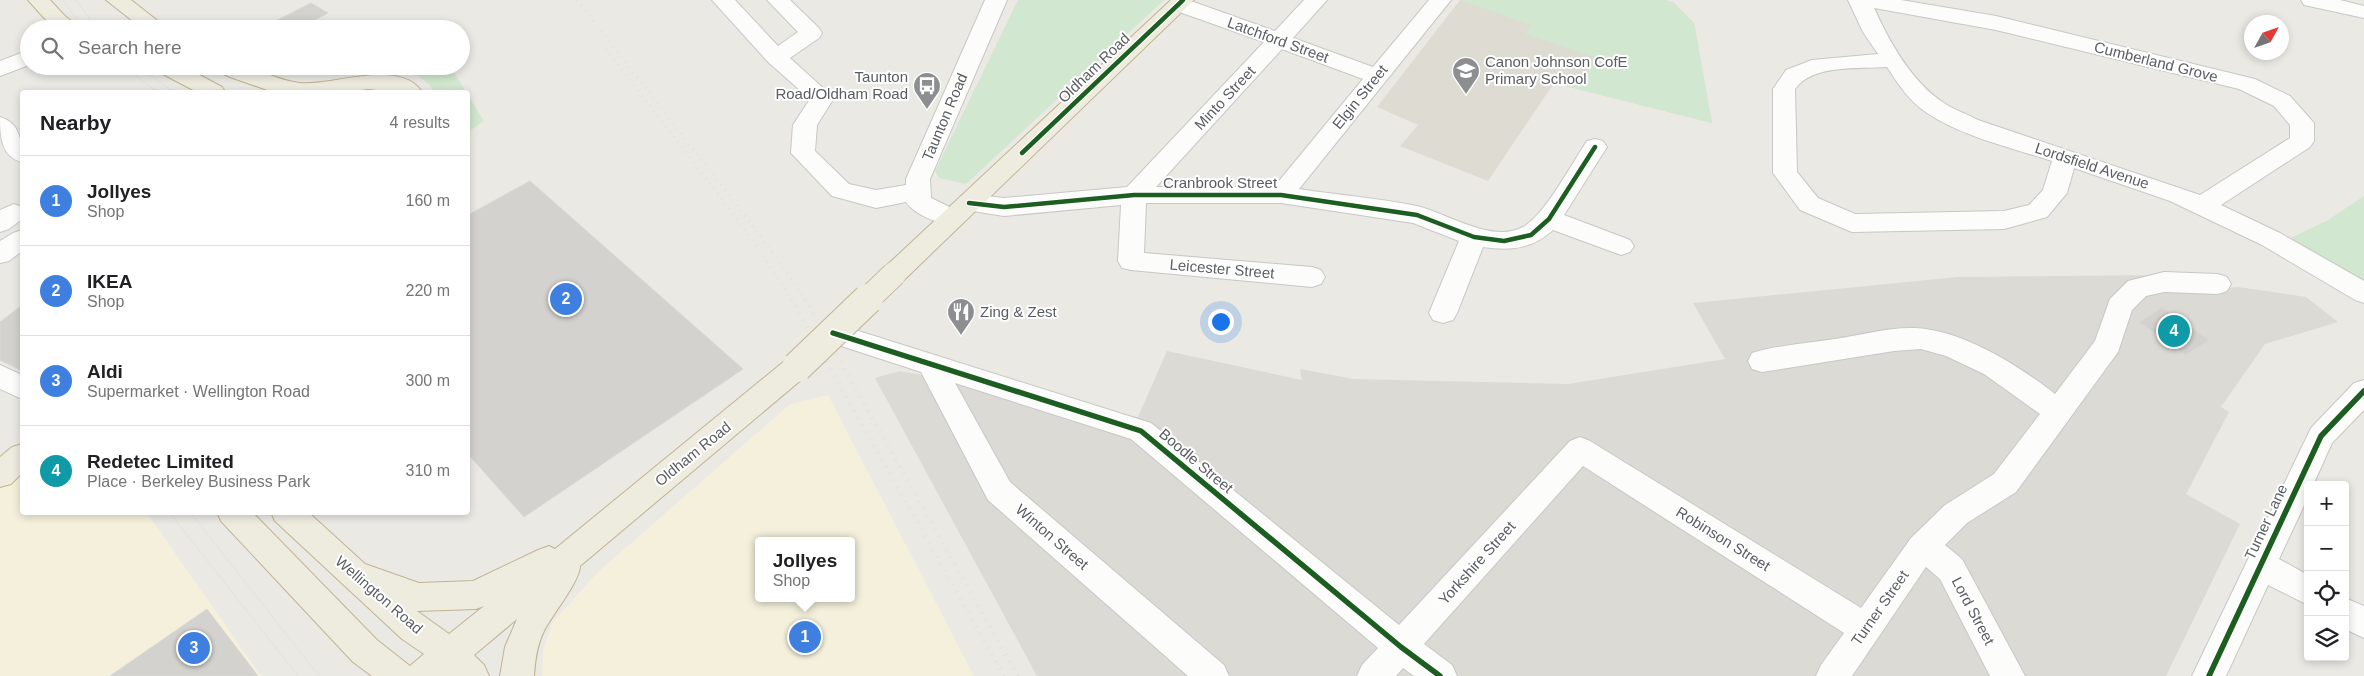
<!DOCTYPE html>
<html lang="en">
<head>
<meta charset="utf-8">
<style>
	body { margin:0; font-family:Arial,sans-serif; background:#f2f2f2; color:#202124 }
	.controls { position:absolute; right:15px; bottom:15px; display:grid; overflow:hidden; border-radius:5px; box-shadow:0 2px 8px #0003 }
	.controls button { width:45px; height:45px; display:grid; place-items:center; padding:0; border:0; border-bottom:1px solid #e0e0e0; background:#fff; color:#202124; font:25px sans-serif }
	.compass { position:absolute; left:2244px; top:15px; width:45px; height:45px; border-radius:50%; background:#fff; box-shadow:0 2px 8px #0003; rotate:50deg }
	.you { position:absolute; left:1220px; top:321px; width:18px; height:18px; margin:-12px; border:4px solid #fff; border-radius:50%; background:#1a73e8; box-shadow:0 0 0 8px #1a73e833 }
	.badge { display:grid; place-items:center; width:32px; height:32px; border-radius:50%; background:#8c8e90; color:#fff; font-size:16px; font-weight:700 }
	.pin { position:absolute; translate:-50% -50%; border:2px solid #fff; box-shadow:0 1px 5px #0006 }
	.popup { position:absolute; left:755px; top:537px; width:100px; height:65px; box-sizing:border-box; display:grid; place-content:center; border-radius:5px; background:#fff; filter:drop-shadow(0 1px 4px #0005); font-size:16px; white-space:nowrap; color:#757577 }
	.popup b { font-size:19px; color:#202124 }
	.popup::after { content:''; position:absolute; left:50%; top:100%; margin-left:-10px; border:10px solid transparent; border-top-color:#fff }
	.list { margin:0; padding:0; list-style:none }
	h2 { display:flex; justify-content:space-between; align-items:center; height:65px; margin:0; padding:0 20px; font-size:21px }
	h2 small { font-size:16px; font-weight:400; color:#757577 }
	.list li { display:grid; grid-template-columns:32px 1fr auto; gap:15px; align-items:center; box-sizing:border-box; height:90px; padding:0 20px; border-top:1px solid #e0e0e0 }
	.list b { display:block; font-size:19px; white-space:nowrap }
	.list p { margin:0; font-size:16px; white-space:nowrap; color:#757577 }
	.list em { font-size:16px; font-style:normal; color:#757577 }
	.icon { flex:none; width:28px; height:28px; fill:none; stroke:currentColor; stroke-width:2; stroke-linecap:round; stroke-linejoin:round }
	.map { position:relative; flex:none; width:2364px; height:676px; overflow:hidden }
	.search { position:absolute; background:#fff; box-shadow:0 2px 8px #0003; left:20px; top:20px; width:450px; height:55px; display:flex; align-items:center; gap:12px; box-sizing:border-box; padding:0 18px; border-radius:28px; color:#757577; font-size:19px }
	.panel { position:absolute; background:#fff; box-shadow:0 2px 8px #0003; left:20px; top:90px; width:450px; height:425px; border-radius:5px }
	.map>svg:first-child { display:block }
</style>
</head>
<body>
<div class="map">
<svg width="2364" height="676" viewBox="0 0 2364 676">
	<rect width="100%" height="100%" fill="#eae9e4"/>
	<!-- commercial -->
	<path fill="#f4f0dc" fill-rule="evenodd" d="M828,395l146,281h-432l1,-25 9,-28 46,-51 192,-168zM759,541h92v57h-92z
		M22,468v44l125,1 114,163h-261v-189z"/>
	<!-- industrial -->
	<path fill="#dbdad5" d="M2166,275l61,13 11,-1 68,10 32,25 -73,22 -44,63 8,5 -43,82 54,30 -74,152h-1129l-162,-298 25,-7 238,46 29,-66 135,29 -2,-11 54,10 214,5 157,-25 -32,-56 265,-26z"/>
	<!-- education -->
	<path fill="#dedbd3" d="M1460,0h205l9,3 20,20 18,100 -158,-40 -66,98 -88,-35 18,-21 -41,-18z"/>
	<!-- green -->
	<path fill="#d1e7cf" d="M1018,0h146l-198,184 -27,-6 -4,-7z
		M1460,0h205l9,3 20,20 18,100 -158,-40 4,-6 22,7 17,-26 -72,-24 6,-9z
		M416,66h34l16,26h-32l-4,-7 -16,-12z
		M468,95l16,26 -16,11z
		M2364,196v88l-77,-44 41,-20z"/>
	<!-- building -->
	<path fill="#d4d2cf" stroke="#d9d8d4" d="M311,3l17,10 -30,16h-38z
		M530,181l213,188 -219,148 -56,-63v-239z
		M22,305v66l-22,-11v-38z
		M2162,308l47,32 -23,15 -47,-33z
		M207,609l51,67h-148z"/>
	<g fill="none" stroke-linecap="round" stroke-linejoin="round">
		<defs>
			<path id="minor" d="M712,0h23l43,46 20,-14 -31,-32h23l29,28 3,5 -3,5 -29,20 44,40 -17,27 -2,26 34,33 27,6 30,-5v-6l79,-179h22l-77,179 1,19 29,14 4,6 -4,6c-14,4 -46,-9 -54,-22l-30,6 -44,-12 -41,-43 2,-28 17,-26 -42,-37z
				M1171,0h17l87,31 29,-31h23l-34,38 80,29 56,-67h22l-152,189c39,6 79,9 118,17 30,7 75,38 106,21 22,-12 49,-64 64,-86l8,-2 8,2 4,6 -43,68 66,25 4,6 -4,6 -9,3 -68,-25c-21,19 -43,21 -70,17l-26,66 -4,7 -10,3 -10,-3 -4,-7 30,-72 -46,-18 -132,-20h-135l-2,50 168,14 9,3 4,7 -4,7 -9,3 -181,-17 -9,-2 -4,-7 3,-56 -117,11 -44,-7 -4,-6 4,-6 9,-3 35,4 123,-11 137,-145 -93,-33 -3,-5zM1282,49l81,30 -89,108h-118z
				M1848,0h53l95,16 259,63 35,17 24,27v18l-4,6 -89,58 59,28 84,48v22l-9,-3 -93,-55 -92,-44 -96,-33 -7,25 -20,24 -43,12 -152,3 -52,-22 -27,-37v-84l13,-19 26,-10 66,-6 -15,-22zM1874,8l122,22 243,59 35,17 16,19v13l-90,57 -222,-75c-11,-6 -24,-10 -34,-17 -32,-20 -55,-62 -70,-95zM1887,67c11,17 22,34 40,46 34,23 85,35 125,48l-9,29 -14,15 -25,6 -149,3 -37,-16 -21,-26 -2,-83c18,-25 63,-20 92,-22z
				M2301,0h39l24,6v12l-60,-13z
				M29,50v15l-29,11v-15z
				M0,117c21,6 22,26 22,45 -21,-5 -22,-26 -22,-45z
				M14,204l8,3v12l-13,10 -9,3v-22z
				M22,230v21l-13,10 -9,2v-22l13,-8z
				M2164,272l54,2 9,3 4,7 -4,7 -9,3 -54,-2 -18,4 -14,14 -14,42 -102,140 -49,31 -22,22 17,14 63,117h-35l-50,-97 -14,-12 -74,109h-36l5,-11 23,-32 -261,-167 -159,178 28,21 5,11h-43l-11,-8 -7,8h-39l5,-11 16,-17 -247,-209 -176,-56 55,99 214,183 5,11h-41l-200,-176 -67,-128 -98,-32 -4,-7 4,-7 10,-3 318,100 248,202 171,-184 10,-4 10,4 271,167 50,-70 34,-33 49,-31 46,-60 -56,-40 -38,-18 -25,-7 -27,2 -132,21 -10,-3 -4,-8 4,-8c27,-8 56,-10 83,-14 26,-4 54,-12 80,-11 48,2 104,38 140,66l40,-53 15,-42 18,-18z
				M0,365l22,10v24l-22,-10z
				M2364,380v30l-32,33 -19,42h-5v12l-29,62 29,16v30l-40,-20 -42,91h-34l119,-248 43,-45z
				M2345,598l19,8v32l-19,-9z"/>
			<path id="highway" d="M28,0h22l15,16 16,13h-27z
				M106,0h25l37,29h-25z
				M1171,0h23l-291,281 -9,3 -9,-3 -4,-7 4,-7z
				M154,66h29l39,21 3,5h-28l-40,-21z
				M214,66c9,0 22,-2 31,0 19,5 35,15 55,17 33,3 100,-25 122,9h-28l-26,-3 -22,3h-73l-43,-15 -13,-6z
				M797,356l10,3 4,8 -4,8 -227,191c0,15 -28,49 -36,65 -7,14 -9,29 -10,45h-34l5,-29 12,-28 -43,36 10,10 5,11h-117l-19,-14 -132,-141 -4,-9h35l125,128 33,26 14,-12 -22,-15 -127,-118 -4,-9h37l57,52 54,19 54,-2 65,-31 11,-4 6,3 232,-190zM484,606l-35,28 -32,-23 59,-2z
				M22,444v29l-11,11 -11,3v-30l12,-10z"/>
		</defs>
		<!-- minor casing -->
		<use href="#minor" stroke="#c7c7c6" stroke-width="2"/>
		<!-- highway casing -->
		<use href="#highway" stroke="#c1b492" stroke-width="2"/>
		<!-- minor -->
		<use href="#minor" fill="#fcfcfb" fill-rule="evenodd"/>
		<!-- highway -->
		<use href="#highway" fill="#eeebdf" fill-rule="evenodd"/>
		<!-- tram -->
		<path stroke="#e2e2e1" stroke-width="1" d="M63,0l20,29
			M76,0l21,29
			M124,66l33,26
			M137,66l37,26
			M169,512l129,164
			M190,512l129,164"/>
		<!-- rail-far1 -->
		<path stroke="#e2e2e1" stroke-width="3" stroke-dasharray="1 5.5" stroke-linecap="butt" d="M577,0l176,226 53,74
			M606,49l144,187 42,64"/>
		<!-- rail -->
		<path stroke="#e2e2e1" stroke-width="4.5" stroke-dasharray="1 7" stroke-linecap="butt" d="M791,299l213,377
			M805,299l213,377"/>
		<defs>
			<path id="highway-bridge-far1" d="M867,300l27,-26"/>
			<path id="highway-bridge" d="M797,367l71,-68"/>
		</defs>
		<!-- highway-bridge-far1 casing -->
		<use href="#highway-bridge-far1" stroke="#c1b492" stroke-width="26" stroke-linecap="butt"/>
		<!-- highway-bridge casing -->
		<use href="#highway-bridge" stroke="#c1b492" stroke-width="32" stroke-linecap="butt"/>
		<!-- highway-bridge-far1 -->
		<use href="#highway-bridge-far1" stroke="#eeebdf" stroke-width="24"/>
		<!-- highway-bridge -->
		<use href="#highway-bridge" stroke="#eeebdf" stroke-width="30"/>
		<defs>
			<path id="cycleway-far1" d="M1022,153l161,-153
				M969,203l35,4 130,-12h147l136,20 57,22 30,4 27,-6 18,-16 46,-72"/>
			<path id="cycleway" d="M833,333l308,98 260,216 39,29
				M2209,676l112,-240 43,-45"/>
		</defs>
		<!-- cycleway-far1 casing -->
		<use href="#cycleway-far1" stroke="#fff" stroke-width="7"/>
		<!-- cycleway casing -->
		<use href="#cycleway" stroke="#fff" stroke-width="9"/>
		<!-- cycleway-far1 -->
		<use href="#cycleway-far1" stroke="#1b5e20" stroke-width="4.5"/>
		<!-- cycleway -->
		<use href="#cycleway" stroke="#1b5e20" stroke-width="5.5"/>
	</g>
	<!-- icons -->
	<defs>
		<symbol id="school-pin" viewBox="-11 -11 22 30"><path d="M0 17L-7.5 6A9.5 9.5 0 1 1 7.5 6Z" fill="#8c8e90" stroke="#fff"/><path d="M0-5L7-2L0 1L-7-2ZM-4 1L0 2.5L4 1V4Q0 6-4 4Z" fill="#fff"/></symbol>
		<symbol id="bus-pin" viewBox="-11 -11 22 30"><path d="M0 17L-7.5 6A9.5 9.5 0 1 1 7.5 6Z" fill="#8c8e90" stroke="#fff"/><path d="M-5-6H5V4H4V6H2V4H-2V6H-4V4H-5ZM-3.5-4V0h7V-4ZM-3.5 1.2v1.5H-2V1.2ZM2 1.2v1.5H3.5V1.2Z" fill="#fff"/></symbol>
		<symbol id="restaurant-pin" viewBox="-11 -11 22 30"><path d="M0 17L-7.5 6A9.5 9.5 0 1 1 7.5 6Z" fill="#8c8e90" stroke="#fff"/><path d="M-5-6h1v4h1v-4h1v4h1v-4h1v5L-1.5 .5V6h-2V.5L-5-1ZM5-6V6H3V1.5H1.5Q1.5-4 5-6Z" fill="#fff"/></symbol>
	</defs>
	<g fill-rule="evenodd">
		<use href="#school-pin" x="1450" y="55" width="32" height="43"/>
		<use href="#bus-pin" x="911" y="70" width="32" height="43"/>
		<use href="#restaurant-pin" x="945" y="296" width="32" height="43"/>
	</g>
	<g text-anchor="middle" stroke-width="4" stroke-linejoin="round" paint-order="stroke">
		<!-- street labels -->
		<g font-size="15" fill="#5a5d62" stroke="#fff">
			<text transform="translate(1278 40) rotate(20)" y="5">Latchford Street</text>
			<text transform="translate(2156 62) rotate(14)" y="5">Cumberland Grove</text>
			<text transform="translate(1094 68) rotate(-44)" y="5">Oldham Road</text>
			<text transform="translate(1360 97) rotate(-51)" y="5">Elgin Street</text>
			<text transform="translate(1225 98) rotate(-47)" y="5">Minto Street</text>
			<text transform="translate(945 117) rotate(-67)" y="5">Taunton Road</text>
			<text transform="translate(2092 166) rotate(18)" y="5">Lordsfield Avenue</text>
			<text x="1220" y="188">Cranbrook Street</text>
			<text transform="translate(1222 269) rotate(5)" y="5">Leicester Street</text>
			<text transform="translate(693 454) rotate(-39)" y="5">Oldham Road</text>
			<text transform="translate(1196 461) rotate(40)" y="5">Boodle Street</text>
			<text transform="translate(2266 522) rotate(-65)" y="5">Turner Lane</text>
			<text transform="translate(1052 537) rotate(41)" y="5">Winton Street</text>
			<text transform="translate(1723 539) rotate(32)" y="5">Robinson Street</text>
			<text transform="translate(1477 563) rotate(-48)" y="5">Yorkshire Street</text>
			<text transform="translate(379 595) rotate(41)" y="5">Wellington Road</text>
			<text transform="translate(1880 608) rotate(-55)" y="5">Turner Street</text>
			<text transform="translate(1973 611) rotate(62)" y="5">Lord Street</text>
		</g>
		<!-- poi labels -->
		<g font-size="15" fill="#5a5d62" stroke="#fff" text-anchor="start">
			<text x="1485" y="67">Canon Johnson CofE<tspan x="1485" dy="17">Primary School</tspan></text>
			<text x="908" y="82" text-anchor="end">Taunton<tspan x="908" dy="17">Road/Oldham Road</tspan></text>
			<text x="980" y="317">Zing &amp; Zest</text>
		</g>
	</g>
</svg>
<div class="controls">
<button>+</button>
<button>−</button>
<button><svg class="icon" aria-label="locate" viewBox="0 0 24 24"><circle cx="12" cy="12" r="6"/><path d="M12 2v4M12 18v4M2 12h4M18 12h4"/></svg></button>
<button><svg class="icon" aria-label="layers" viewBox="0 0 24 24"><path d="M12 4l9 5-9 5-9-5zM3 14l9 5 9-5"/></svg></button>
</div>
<svg class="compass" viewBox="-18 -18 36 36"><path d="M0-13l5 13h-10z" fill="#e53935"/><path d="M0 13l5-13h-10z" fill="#757577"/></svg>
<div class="you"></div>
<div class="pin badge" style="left:805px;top:637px;background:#3f7fe0">1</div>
<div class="popup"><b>Jollyes</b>Shop</div>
<div class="pin badge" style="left:566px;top:299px;background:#3f7fe0">2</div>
<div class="pin badge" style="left:194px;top:648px;background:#3f7fe0">3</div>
<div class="pin badge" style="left:2174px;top:331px;background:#0f9aa8">4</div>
<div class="search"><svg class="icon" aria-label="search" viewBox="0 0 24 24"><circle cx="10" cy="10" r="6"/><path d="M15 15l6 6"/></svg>Search here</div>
<section class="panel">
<h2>Nearby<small>4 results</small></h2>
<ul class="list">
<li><span class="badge" style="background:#3f7fe0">1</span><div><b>Jollyes</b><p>Shop</p></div><em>160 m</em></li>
<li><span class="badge" style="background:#3f7fe0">2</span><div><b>IKEA</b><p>Shop</p></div><em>220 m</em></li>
<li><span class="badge" style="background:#3f7fe0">3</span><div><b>Aldi</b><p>Supermarket · Wellington Road</p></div><em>300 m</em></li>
<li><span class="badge" style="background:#0f9aa8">4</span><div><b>Redetec Limited</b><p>Place · Berkeley Business Park</p></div><em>310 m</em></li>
</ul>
</section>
</div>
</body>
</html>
